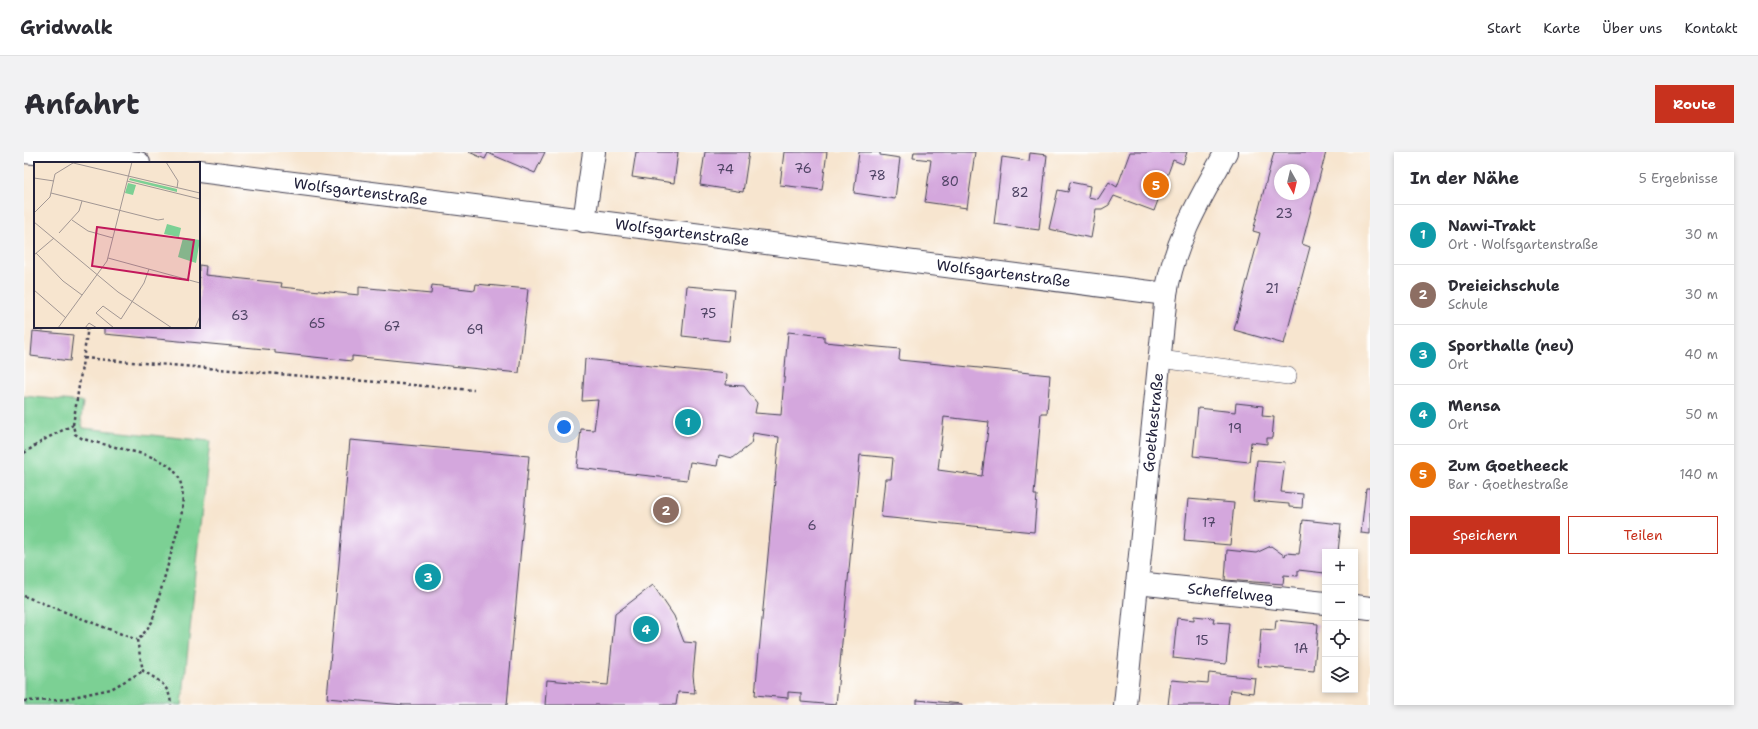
<!DOCTYPE html>
<html lang="de">
<head>
<meta charset="utf-8">
<style>
	body { margin:0; font-family:"Shantell Sans",sans-serif; background:#f2f2f3; color:#2b2b33 }
	.controls { position:absolute; right:12px; bottom:12px; display:grid; overflow:hidden; border-radius:0px; box-shadow:0 2px 6px #0003 }
	.controls button { width:36px; height:36px; display:grid; place-items:center; padding:0; border:0; border-bottom:1px solid #e1e1e2; background:#fff; color:#2b2b33; font:20px sans-serif }
	.compass { position:absolute; left:1250px; top:12px; width:36px; height:36px; border-radius:50%; background:#fff; box-shadow:0 2px 6px #0003; rotate:172deg }
	.you { position:absolute; left:540px; top:275px; width:14px; height:14px; margin:-10px; border:3px solid #fff; border-radius:50%; background:#1a73e8; box-shadow:0 0 0 6px #1a73e833 }
	.badge { display:grid; place-items:center; width:26px; height:26px; border-radius:50%; background:#c8321e; color:#fff; font-size:13px; font-weight:700 }
	.pin { position:absolute; translate:-50% -50%; border:2px solid #fff; box-shadow:0 1px 4px #0006 }
	.list { margin:0; padding:0; list-style:none }
	h2 { display:flex; justify-content:space-between; align-items:center; height:52px; margin:0; padding:0 16px; font-size:17px }
	h2 small { font-size:13px; font-weight:400; color:#7c7c81 }
	.list li { display:grid; grid-template-columns:26px 1fr auto; gap:12px; align-items:center; box-sizing:border-box; height:60px; padding:0 16px; border-top:1px solid #e1e1e2 }
	.list b { display:block; font-size:15px; white-space:nowrap }
	.list p { margin:0; font-size:13px; white-space:nowrap; color:#7c7c81 }
	.list em { font-size:13px; font-style:normal; color:#7c7c81 }
	.actions { display:flex; gap:8px; padding:12px 16px }
	.actions a { flex:1; padding:9px 0; border:1px solid #c8321e; border-radius:0px; text-align:center; font-size:14px; color:#c8321e }
	.actions .main { background:#c8321e; color:#fff }
	.icon { flex:none; width:22px; height:22px; fill:none; stroke:currentColor; stroke-width:2; stroke-linecap:round; stroke-linejoin:round }
	.map { position:relative; flex:none; width:1346px; height:553px; overflow:hidden; border-radius:0px }
	header { display:flex; align-items:center; gap:24px; box-sizing:border-box; height:56px; padding:0 20px; background:#fff; border-bottom:1px solid #e1e1e2 }
	header strong { font-size:19px }
	nav { display:flex; gap:22px; margin-inline-start:auto; font-size:14px }
	.intro { display:flex; align-items:center; justify-content:space-between; box-sizing:border-box; height:96px; padding:0 24px }
	h1 { margin:0; font-size:28px }
	.button { padding:10px 18px; border-radius:0px; background:#c8321e; color:#fff; font-size:14px; font-weight:700 }
	main { display:flex; gap:24px; padding:0 24px }
	aside { flex:1; background:#fff; border-radius:0px; box-shadow:0 2px 6px #0003 }
	.map>svg:first-child { display:block }
</style>
</head>
<body>
<header>
<strong>Gridwalk</strong>
<nav><a>Start</a><a>Karte</a><a>Über uns</a><a>Kontakt</a></nav>
</header>
<div class="intro"><h1>Anfahrt</h1><a class="button">Route</a></div>
<main>
<div class="map">
<svg width="1346" height="553" viewBox="0 0 1346 553">
	<rect width="100%" height="100%" fill="#fff"/>
	<filter id="ink" filterUnits="userSpaceOnUse"><feTurbulence type="fractalNoise" baseFrequency=".025" numOctaves="2"/><feDisplacementMap in="SourceGraphic" scale="8" xChannelSelector="R" yChannelSelector="G"/><feConvolveMatrix kernelMatrix="1 2 1 2 8 2 1 2 1" color-interpolation-filters="sRGB"/></filter>
	<filter id="wash" filterUnits="userSpaceOnUse"><feTurbulence type="fractalNoise" baseFrequency=".012" numOctaves="4" result="noise"/><feDisplacementMap in="SourceGraphic" scale="16" xChannelSelector="R" yChannelSelector="G"/><feGaussianBlur stdDeviation="0.9" result="paint"/><feColorMatrix in="noise" values="0 0 0 0 0 0 0 0 0 0 0 0 0 0 0 0 0 1.4 0 .05"/><feComposite in="paint" operator="in"/></filter>
	<g filter="url(#wash)">
		<rect width="100%" height="100%" fill="#f7e5cf"/>
		<!-- green -->
		<path fill="#7cd094" stroke="#4f7968" d="M0,244l59,6 -2,18 2,8 127,13 -28,264h-158z"/>
		<g id="blocks">
			<!-- building -->
			<path fill="#d4a7dd" fill-rule="evenodd" d="M445,0h76l-10,21 -47,-20 -3,6z
				M612,0h42l-4,31 -42,-6z
				M681,0h44l-6,40 -43,-7z
				M760,0h43l-5,38 -42,-5z
				M835,0h21v3l20,3 -5,41 -41,-6z
				M890,0h61l-8,56 -42,-6 6,-42 -18,-2z
				M1106,0h57l-4,12 -10,-4 -19,51 -40,-15 -5,9 -7,4h-6l-5,29 -42,-9 9,-39 10,2 2,-10 20,4 -2,11 10,2 11,-17 8,5z
				M1250,0h52l-24,92 8,3 -26,97 -50,-14 26,-97 -7,-2zM1256,18h24v24h-24z
				M1006,1l17,2 -8,75 -45,-6 8,-67 27,4z
				M175,113l7,1 -1,9 77,8 -1,4 78,8v-8l72,7 1,-9 43,5 1,-6 52,5 -9,84 -167,-17v5l-77,-8v-3l-171,-16v-7h95z
				M663,134l47,4 -5,51 -47,-5z
				M9,179l40,4 -3,26 -39,-5z
				M764,180l36,4v6l76,7 -1,11 151,15 -3,38h-6l-7,82h3l-3,37 -153,-15 4,-38h6l2,-21 -33,-3 -24,250 -35,-3v-9l-13,-1v6l-33,-3 24,-258 -26,-4 -2,11 -18,14 -14,-3 -2,11 -27,-4 -3,18 -110,-12 4,-39 13,1 4,-30 -16,1 3,-42 142,15 -1,11 18,1 13,17 -2,10 26,2zM920,265l45,5 -7,54 -44,-6z
				M1212,251l27,3 -1,10 12,1 -2,21h-5v6l-16,-2 -2,20 -56,-6 5,-48 37,4z
				M326,288l179,16 -22,249h-103l-77,-7z
				M1233,308l28,2 -4,30 22,2 -1,14 -13,-1v-3l-36,-3z
				M1342,336h4v46l-9,-1z
				M1164,347l46,4 -4,42 -46,-4z
				M1279,368l38,4 -3,28h-13v21l-27,-3v6l-14,-1 -1,9 -58,-4 2,-30 29,3 15,-7 14,10 1,-3 13,1z
				M629,433l21,31 10,26 12,1 -3,32 2,18 -17,-1 -2,13h-131l2,-25 61,5 7,-71z
				M1170,464l20,2 -1,4 17,1 -4,41 -53,-6 4,-40 17,2z
				M1252,468l42,4 -4,47 -56,-5 3,-37 14,1z
				M1185,521l46,5 -2,15 -23,-3 -2,15h-60l3,-25 37,3z
				M893,548l45,4v1h-45z"/>
		</g>
	</g>
	<g filter="url(#ink)">
		<use href="#blocks" fill-opacity="0" stroke="#423f51" stroke-width="1"/>
		<g fill="none" stroke-linecap="round" stroke-linejoin="round">
			<defs>
				<path id="service" d="M1136,207l128,17"/>
				<g id="minor">
					<path d="M0,0l115,11"/>
					<path id="s1" d="M175,19l967,123"/>
					<path d="M560,69l10,-69"/>
					<path id="s2" d="M1113,431l188,20"/>
					<path d="M1331,454l15,2"/>
					<path id="s3" d="M1101,553l41,-411c9,-54 34,-95 60,-142"/>
				</g>
			</defs>
			<!-- service casing -->
			<use href="#service" stroke="#423f51" stroke-width="18"/>
			<!-- minor casing -->
			<use href="#minor" stroke="#423f51" stroke-width="24"/>
			<!-- path -->
			<path stroke="#423f51" stroke-width="2.5" stroke-dasharray="3 3" stroke-linecap="butt" d="M64,175l-15,98 2,9 8,5c16,4 32,8 48,12 42,10 57,21 50,67l-29,104 -11,15 -4,3 6,31c15,9 27,14 28,34
				M60,206l390,32
				M0,301l23,-15 26,-13
				M0,444l113,44
				M0,549l35,-1 52,-11 32,-18"/>
			<!-- service -->
			<use href="#service" stroke="#fff" stroke-width="17"/>
			<!-- minor -->
			<use href="#minor" stroke="#fff" stroke-width="22"/>
		</g>
	</g>
	<g text-anchor="middle" stroke-width="3" stroke-linejoin="round" paint-order="stroke">
		<!-- number labels -->
		<g font-size="13" fill="#4e4364">
			<text x="779" y="21">76</text>
			<text x="701" y="22">74</text>
			<text x="853" y="28">78</text>
			<text x="926" y="34">80</text>
			<text x="996" y="45">82</text>
			<text x="1260" y="66">23</text>
			<text x="1248" y="141">21</text>
			<text x="684" y="166">75</text>
			<text x="216" y="168">63</text>
			<text x="293" y="176">65</text>
			<text x="368" y="179">67</text>
			<text x="451" y="182">69</text>
			<text x="1211" y="281">19</text>
			<text x="1185" y="375">17</text>
			<text x="788" y="378">6</text>
			<text x="1178" y="493">15</text>
			<text x="1277" y="501">1A</text>
		</g>
		<!-- street labels -->
		<g font-size="15" fill="#22223b" stroke="#fff">
			<text dy="5" stroke="none"><textPath href="#s1" startOffset="163">Wolfsgartenstraße</textPath></text>
			<text dy="5" stroke="none"><textPath href="#s1" startOffset="487">Wolfsgartenstraße</textPath></text>
			<text dy="5" stroke="none"><textPath href="#s1" startOffset="811">Wolfsgartenstraße</textPath></text>
			<text dy="5" stroke="none"><textPath href="#s3" startOffset="284">Goethestraße</textPath></text>
			<text dy="5" stroke="none"><textPath href="#s2" startOffset="94">Scheffelweg</textPath></text>
		</g>
	</g>
	<!-- overview -->
	<g transform="translate(10 10)">
		<rect width="166" height="166" fill="#f7e5cf"/>
		<path d="M96,16l47,11v3l-48,-12zM94,21l8,2 -3,10 -8,-2zM133,62l14,4 -2,9 -15,-3zM149,76l17,2 -4,23 -18,-6z" fill="#7cd094"/>
		<path fill="none" stroke="#a29794" stroke-width="1" d="M35,0l131,31M132,0l12,19 -1,7M0,16l20,3M93,19l73,18M17,31l107,27 6,-1M0,51l16,-16 5,-23 18,-11M38,58l16,11 25,7M0,60l84,70 54,36M25,71l20,-22 3,-10M2,91l27,28 19,14M0,93l20,-17M74,96l92,25M0,128l32,28M24,166l49,-67 25,-99M51,166l4,-5 8,5M80,166l-18,-15 7,-7 18,13 23,-36 5,-14M161,166l5,-12"/>
		<path fill="#c2185b" fill-opacity="0.15" stroke="#c2185b" stroke-width="2" d="M63,65l97,13 -6,40 -96,-14z"/>
		<rect width="166" height="166" fill="none" stroke="#22223b" stroke-width="2"/>
	</g>
</svg>
<div class="controls">
<button>+</button>
<button>−</button>
<button><svg class="icon" aria-label="locate" viewBox="0 0 24 24"><circle cx="12" cy="12" r="6"/><path d="M12 2v4M12 18v4M2 12h4M18 12h4"/></svg></button>
<button><svg class="icon" aria-label="layers" viewBox="0 0 24 24"><path d="M12 4l9 5-9 5-9-5zM3 14l9 5 9-5"/></svg></button>
</div>
<svg class="compass" viewBox="-18 -18 36 36"><path d="M0-13l5 13h-10z" fill="#e53935"/><path d="M0 13l5-13h-10z" fill="#7c7c81"/></svg>
<div class="you"></div>
<div class="pin badge" style="left:664px;top:270px;background:#0f9aa8">1</div>
<div class="pin badge" style="left:642px;top:358px;background:#8d6e63">2</div>
<div class="pin badge" style="left:404px;top:425px;background:#0f9aa8">3</div>
<div class="pin badge" style="left:622px;top:477px;background:#0f9aa8">4</div>
<div class="pin badge" style="left:1132px;top:33px;background:#e8710a">5</div>
</div>
<aside>
<h2>In der Nähe<small>5 Ergebnisse</small></h2>
<ul class="list">
<li><span class="badge" style="background:#0f9aa8">1</span><div><b>Nawi-Trakt</b><p>Ort · Wolfsgartenstraße</p></div><em>30 m</em></li>
<li><span class="badge" style="background:#8d6e63">2</span><div><b>Dreieichschule</b><p>Schule</p></div><em>30 m</em></li>
<li><span class="badge" style="background:#0f9aa8">3</span><div><b>Sporthalle (neu)</b><p>Ort</p></div><em>40 m</em></li>
<li><span class="badge" style="background:#0f9aa8">4</span><div><b>Mensa</b><p>Ort</p></div><em>50 m</em></li>
<li><span class="badge" style="background:#e8710a">5</span><div><b>Zum Goetheeck</b><p>Bar · Goethestraße</p></div><em>140 m</em></li>
</ul>
<div class="actions"><a class="main">Speichern</a><a>Teilen</a></div>
</aside>
</main>
</body>
</html>
